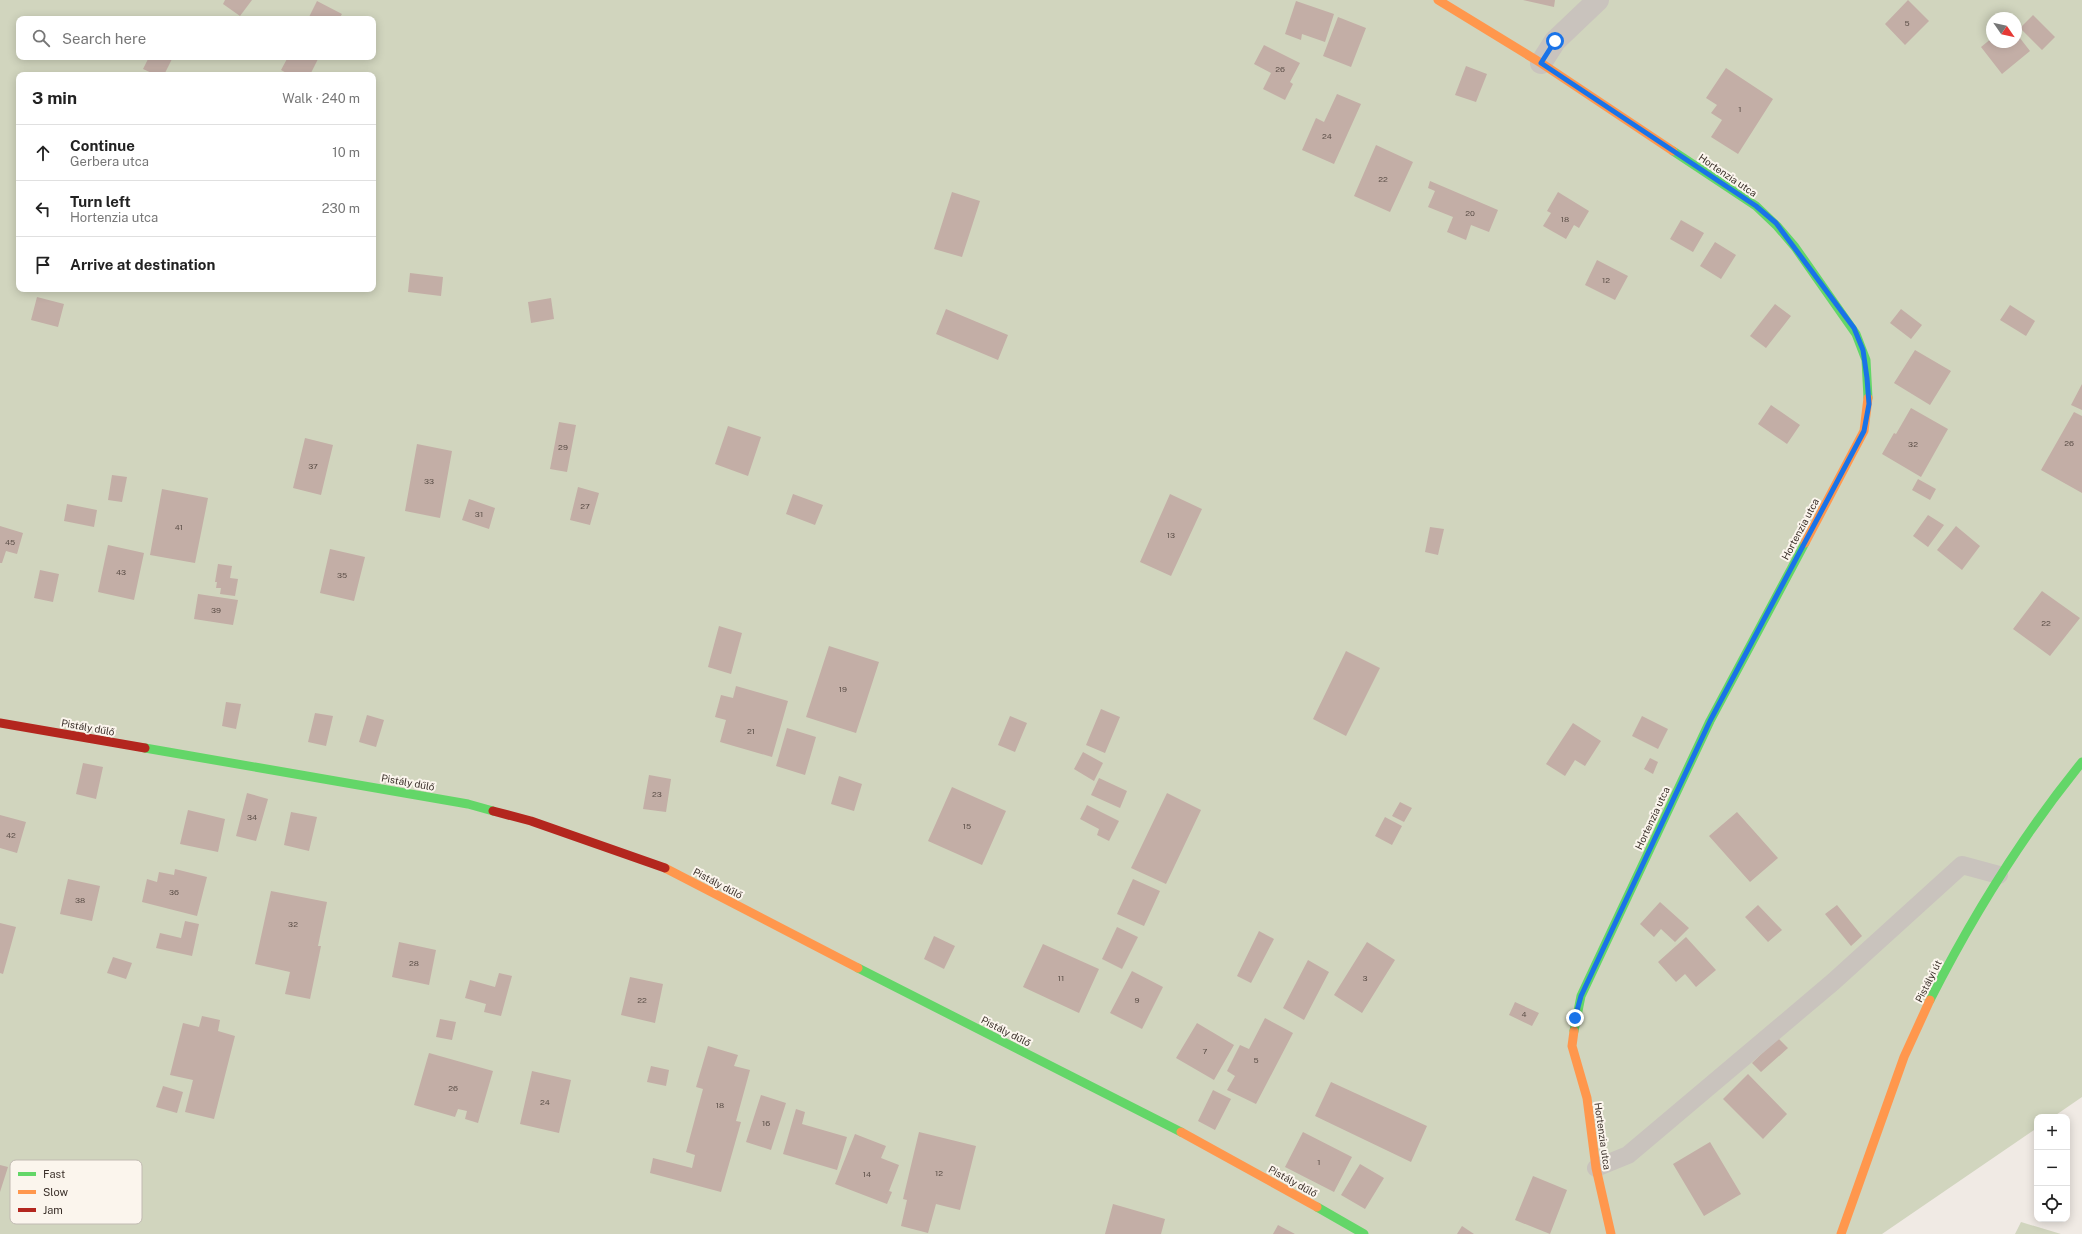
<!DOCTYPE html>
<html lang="en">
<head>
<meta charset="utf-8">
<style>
	body { margin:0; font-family:"Public Sans",sans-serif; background:#f6f6f6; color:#222 }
	.controls { position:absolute; right:12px; bottom:12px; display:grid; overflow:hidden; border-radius:8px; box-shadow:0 2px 10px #0003 }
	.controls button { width:36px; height:36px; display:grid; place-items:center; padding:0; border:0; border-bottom:1px solid #e0e0e0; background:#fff; color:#222; font:20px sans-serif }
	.compass { position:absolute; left:1986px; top:12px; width:36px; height:36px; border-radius:50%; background:#fff; box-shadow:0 2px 10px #0003; rotate:124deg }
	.stop { position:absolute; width:12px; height:12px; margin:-9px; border:3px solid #1a73e8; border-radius:50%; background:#fff }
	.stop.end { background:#1a73e8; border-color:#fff; box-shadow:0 1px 4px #0008 }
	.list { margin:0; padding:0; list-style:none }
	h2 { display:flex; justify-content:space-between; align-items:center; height:52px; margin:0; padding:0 16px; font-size:17px }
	h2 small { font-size:13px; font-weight:400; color:#767676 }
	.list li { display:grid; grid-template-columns:26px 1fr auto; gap:12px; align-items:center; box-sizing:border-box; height:56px; padding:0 16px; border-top:1px solid #e0e0e0 }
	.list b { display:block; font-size:15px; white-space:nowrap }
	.list p { margin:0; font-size:13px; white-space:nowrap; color:#767676 }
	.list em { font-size:13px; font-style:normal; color:#767676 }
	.icon { flex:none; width:22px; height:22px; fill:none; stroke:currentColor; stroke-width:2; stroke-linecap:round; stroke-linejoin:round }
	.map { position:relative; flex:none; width:2082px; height:1234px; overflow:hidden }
	.search { position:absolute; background:#fff; box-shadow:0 2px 10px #0003; left:16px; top:16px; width:360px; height:44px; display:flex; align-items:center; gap:10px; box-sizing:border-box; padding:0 14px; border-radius:8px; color:#767676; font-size:15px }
	.panel { position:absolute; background:#fff; box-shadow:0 2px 10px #0003; left:16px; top:72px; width:360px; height:220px; border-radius:8px }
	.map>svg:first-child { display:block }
</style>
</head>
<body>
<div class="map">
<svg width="2082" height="1234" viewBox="0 0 2082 1234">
	<rect width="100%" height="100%" fill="#f0eae4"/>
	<!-- green -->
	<path fill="#d1d5be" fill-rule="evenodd" d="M0,0h2082v1097l-29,20h-16v11l-155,106h-1882zM1992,18h24v24h-24zM19,19h354v38h-354zM19,75h354v214h-354z
		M2021,1222l40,12h-46z"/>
	<!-- building -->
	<path fill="#c3aea6" d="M225,0h27l-12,16 -17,-12z
		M1523,0h32l-1,7z
		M1908,0l21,21 -24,24 -20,-21z
		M317,1l25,13 -3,5h-31z
		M1296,1l38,13 -9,28 -23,-8 -1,6 -16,-6z
		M2033,15l22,22 -13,13 -22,-22z
		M1338,17l28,11 -15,39 -28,-11z
		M2016,33l14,18 -28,23 -21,-27 11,-9v4h24z
		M1264,45l36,18 -10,19 3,2 -8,16 -22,-11 8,-16 -17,-9z
		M149,57h24l-9,18h-8l-13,-6z
		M288,57h31l-9,18h-20l-9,-5z
		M1466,66l21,8 -11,28 -21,-7z
		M1726,68l47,31 -35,55 -27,-17 11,-17 -11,-7 6,-8 -11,-7z
		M1337,94l24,10 -27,60 -32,-14 14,-32 8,4z
		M1376,145l37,17 -23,50 -36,-16z
		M1430,181l68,29 -9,22 -18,-7 -5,15 -19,-8 6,-15 -25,-10 7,-16 -7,-3z
		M952,192l28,9 -18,56 -28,-8z
		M1558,192l31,19 -10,17 -5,-3 -8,14 -23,-13 8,-13 -4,-2z
		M1681,220l23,13 -11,19 -23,-13z
		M1715,242l21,13 -15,24 -21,-13z
		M1597,260l31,16 -13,24 -30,-15z
		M410,273l33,4 -2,19 -33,-4z
		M37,297l27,7 -6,23 -27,-7z
		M551,298l3,21 -23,4 -3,-21z
		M1775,304l16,12 -25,32 -16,-12z
		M2010,305l25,16 -9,15 -26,-16z
		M946,309l62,26 -10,25 -62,-26z
		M1901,309l21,16 -11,14 -21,-16z
		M1915,350l36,21 -21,34 -36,-22z
		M2082,384v26l-11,-5z
		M1771,405l29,20 -13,19 -29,-20z
		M1911,408l37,21 -27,48 -39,-23 12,-21 2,1z
		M2074,412l8,4v77l-41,-23z
		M559,422l17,3 -9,47 -17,-3z
		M728,426l33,11 -13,39 -33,-12z
		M305,438l28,7 -12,50 -28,-7z
		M417,444l35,7 -12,67 -35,-7z
		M112,475l15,2 -5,25 -14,-2z
		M1918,479l18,10 -6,11 -18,-10z
		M578,487l21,6 -9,32 -20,-5z
		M162,489l46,9 -13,65 -45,-8z
		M793,494l30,11 -8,20 -29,-11z
		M1170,494l32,15 -31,67 -31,-14z
		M469,499l26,9 -6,21 -27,-9z
		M67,504l30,6 -3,17 -30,-6z
		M1928,515l16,10 -16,22 -15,-11z
		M0,526l23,7 -6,21 -11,-3 -4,12h-2z
		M1956,526l24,20 -18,24 -25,-20z
		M1430,527l14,2 -6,26 -13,-3z
		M108,545l36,8 -10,47 -36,-8z
		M330,549l35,8 -11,44 -34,-8z
		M218,564l14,2 -2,12 8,1 -3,17 -15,-2 1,-6h-5l1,-6h-2z
		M40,570l19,4 -6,28 -19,-4z
		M2042,591l38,27 -30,38 -37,-27z
		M198,594l40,6 -5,25 -39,-6z
		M719,626l23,7 -11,41 -23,-7z
		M829,646l50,16 -23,71 -50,-16z
		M1346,651l34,17 -34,68 -33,-17z
		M736,686l52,15 -16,56 -52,-15 6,-22 -11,-3 6,-22 12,3z
		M226,702l15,2 -5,25 -14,-3z
		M1101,709l19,8 -15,36 -19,-8z
		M315,713l18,3 -7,30 -18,-4z
		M367,715l17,5 -8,27 -17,-5z
		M1010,716l17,7 -12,29 -17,-7z
		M1642,716l26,13 -10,20 -26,-13z
		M1573,723l28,18 -16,25 -10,-6 -10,16 -19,-12z
		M787,728l29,9 -11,38 -29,-9z
		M1083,752l20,11 -9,18 -20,-12z
		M1650,758l8,4 -5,12 -9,-5z
		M83,763l20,4 -7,32 -20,-5z
		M649,775l22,4 -5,33 -23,-3z
		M839,776l23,8 -8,27 -23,-7z
		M1099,778l28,13 -7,17 -29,-13z
		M952,787l54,24 -24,54 -54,-24z
		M247,793l21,6 -12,42 -20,-5z
		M1167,793l34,17 -35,74 -35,-16z
		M1400,802l12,6 -8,14 -12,-6z
		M1087,805l32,16 -10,20 -12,-6 2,-6 -19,-10z
		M188,810l37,9 -7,33 -38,-8z
		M291,812l26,5 -8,34 -25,-6z
		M1737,812l41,46 -28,24 -41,-46z
		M0,815l26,7 -9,31 -17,-5z
		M1385,817l17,9 -10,19 -17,-9z
		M175,869l32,8 -10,39 -55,-14 5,-23 10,3 2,-10 15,3z
		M68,879l32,7 -8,35 -32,-7z
		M1133,879l27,12 -16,35 -27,-12z
		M271,891l56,11 -9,44h3l-11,53 -25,-5 5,-22 -35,-8z
		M1660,902l29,26 -14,14 -14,-13 -7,8 -14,-13z
		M1758,905l24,25 -14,12 -23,-25z
		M1837,905l25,31 -11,10 -26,-32z
		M185,921l14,3 -7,32 -36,-8 4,-15 21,5z
		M0,923l16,4 -13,47 -3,-1z
		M1117,927l21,10 -16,32 -20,-10z
		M1259,931l15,8 -23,44 -14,-7z
		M934,936l21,10 -11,23 -20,-10z
		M1686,937l30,33 -20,17 -11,-13 -9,8 -18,-20z
		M399,942l37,8 -7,35 -37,-8z
		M1367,942l28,18 -33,53 -28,-18z
		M1043,944l56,25 -20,44 -56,-26z
		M113,957l19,6 -6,16 -19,-6z
		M1308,960l21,12 -25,48 -21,-12z
		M1132,971l31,16 -21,42 -32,-16z
		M499,973l13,3 -11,40 -17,-4 2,-8 -21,-6 5,-18 25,7z
		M630,977l33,7 -8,39 -34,-8z
		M1515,1002l24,11 -7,13 -23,-11z
		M202,1016l18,4 -2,11 17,5 -21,83 -29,-7 8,-32 -23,-5 13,-52 16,4z
		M1265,1018l28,15 -37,71 -29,-14 8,-14 -8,-5 13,-26 9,4z
		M440,1019l16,3 -4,18 -16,-3z
		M1197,1023l37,22 -20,35 -38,-22z
		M1778,1038l10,10 -27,24 -9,-9z
		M708,1046l30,9 -4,11 16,4 -14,51 5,1 -20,70 -71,-19 3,-15 39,10 3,-13 -9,-3 17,-63 -7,-2z
		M429,1053l64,18 -15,52 -13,-4 2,-8 -9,-2 -3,8 -41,-12z
		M651,1066l18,4 -3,16 -19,-4z
		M532,1071l39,9 -12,53 -39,-9z
		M1748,1074l39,40 -24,25 -40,-40z
		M1331,1082l96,44 -16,36 -96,-46z
		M163,1086l20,6 -6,21 -21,-6z
		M1213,1090l18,9 -16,31 -17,-9z
		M761,1095l25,8 -15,47 -25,-8z
		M796,1109l9,3 -3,12 45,13 -10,33 -54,-16z
		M919,1132l57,14 -16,64 -24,-6 -8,29 -27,-7 6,-26 -4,-1z
		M1303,1132l49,25 -18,35 -49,-25z
		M855,1134l31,12 -5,12 18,7 -10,26 3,1 -5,12 -52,-20z
		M1710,1142l31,52 -37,22 -31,-52z
		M1360,1164l24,14 -19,31 -24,-14z
		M0,1165l8,2 -8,25z
		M1533,1176l34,14 -17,44 -35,-14z
		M1113,1204l52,15 -4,15h-56z
		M1278,1225l17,9h-22z
		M1462,1226l12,8h-17z"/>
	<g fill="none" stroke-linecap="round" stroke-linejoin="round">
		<!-- lane -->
		<path stroke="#c9c3bd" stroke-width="18" d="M1596,1168l32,-13 205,-173 129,-117 37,10"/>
		<!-- street -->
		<path stroke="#c9c3bd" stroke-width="22" d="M1541,63l14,-22 43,-41"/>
		<!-- fast -->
		<path stroke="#63d668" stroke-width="9" d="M1673,151l83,55 21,20 18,21 61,87 10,26 2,38
			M145,748l323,56 25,7
			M858,968l323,164
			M1930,1000c43,-85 92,-164 152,-238
			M1574,1031l7,-35 129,-275 95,-178
			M1317,1207l47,27"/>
		<!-- slow -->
		<path stroke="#ff974d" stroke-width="9" d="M1438,0l103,63 132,88
			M1805,543l59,-112 4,-33
			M665,868l193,100
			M1574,1031l-2,15 15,52 9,70 15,66
			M1181,1132l136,75
			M1841,1234l63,-177 26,-57"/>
		<!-- jam -->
		<path stroke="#b3261e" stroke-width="9" d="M0,723l145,25
			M493,811l38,10 134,47"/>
	</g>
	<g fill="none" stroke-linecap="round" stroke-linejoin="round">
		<!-- route -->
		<path stroke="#1a73e8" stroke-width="5" d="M1555,41l-14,22 215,143 20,17 78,105 9,22 4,28 2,26 -5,27 -154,290 -129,275 -6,22"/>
	</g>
	<g text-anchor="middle" stroke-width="4" stroke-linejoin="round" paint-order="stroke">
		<!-- number labels -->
		<g font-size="8" fill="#5d5049">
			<text x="1907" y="26">5</text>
			<text x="1280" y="72">26</text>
			<text x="1740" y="112">1</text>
			<text x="1327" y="139">24</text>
			<text x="1383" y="182">22</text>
			<text x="1470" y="216">20</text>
			<text x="1565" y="222">18</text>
			<text x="1606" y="283">12</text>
			<text x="2069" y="446">26</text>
			<text x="1913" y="447">32</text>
			<text x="563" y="450">29</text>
			<text x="313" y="469">37</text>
			<text x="429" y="484">33</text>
			<text x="585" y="509">27</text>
			<text x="479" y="517">31</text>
			<text x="179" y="530">41</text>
			<text x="1171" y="538">13</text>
			<text x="10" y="545">45</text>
			<text x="121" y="575">43</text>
			<text x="342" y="578">35</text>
			<text x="216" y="613">39</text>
			<text x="2046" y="626">22</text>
			<text x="843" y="692">19</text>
			<text x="751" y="734">21</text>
			<text x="657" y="797">23</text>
			<text x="252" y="820">34</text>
			<text x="967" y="829">15</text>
			<text x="11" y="838">42</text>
			<text x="174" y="895">36</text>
			<text x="80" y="903">38</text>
			<text x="293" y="927">32</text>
			<text x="414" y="966">28</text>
			<text x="1061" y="981">11</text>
			<text x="1365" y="981">3</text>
			<text x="642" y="1003">22</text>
			<text x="1137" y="1003">9</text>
			<text x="1524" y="1017">4</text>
			<text x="1205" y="1054">7</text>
			<text x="1256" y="1063">5</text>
			<text x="453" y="1091">26</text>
			<text x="545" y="1105">24</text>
			<text x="720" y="1108">18</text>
			<text x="766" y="1126">16</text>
			<text x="1319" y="1165">1</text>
			<text x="939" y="1176">12</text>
			<text x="867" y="1177">14</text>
		</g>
		<!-- street labels -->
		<g font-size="10" fill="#3b302a" stroke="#fbf5ed">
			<text transform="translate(1728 175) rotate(34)" y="4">Hortenzia utca</text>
			<text transform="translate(1800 529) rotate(-62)" y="4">Hortenzia utca</text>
			<text transform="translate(88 727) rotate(10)" y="4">Pistály dűlő</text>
			<text transform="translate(408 782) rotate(10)" y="4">Pistály dűlő</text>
			<text transform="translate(1652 818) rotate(-65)" y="4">Hortenzia utca</text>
			<text transform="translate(718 883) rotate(28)" y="4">Pistály dűlő</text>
			<text transform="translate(1928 981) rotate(-63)" y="4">Pistályi út</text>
			<text transform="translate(1006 1031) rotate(27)" y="4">Pistály dűlő</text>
			<text transform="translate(1603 1136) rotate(82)" y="4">Hortenzia utca</text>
			<text transform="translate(1293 1181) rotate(29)" y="4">Pistály dűlő</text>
		</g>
	</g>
	<!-- legend -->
	<rect x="10" y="1160" width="132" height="64" rx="6" fill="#fbf5ed" stroke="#c1bab2" stroke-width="1"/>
	<rect x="18" y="1172" width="18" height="4" fill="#63d668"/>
	<rect x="18" y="1190" width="18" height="4" fill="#ff974d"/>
	<rect x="18" y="1208" width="18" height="4" fill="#b3261e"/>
	<g font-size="11" fill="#3b302a">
		<text x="43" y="1178">Fast</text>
		<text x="43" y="1196">Slow</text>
		<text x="43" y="1214">Jam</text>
	</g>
</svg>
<div class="controls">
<button>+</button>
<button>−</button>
<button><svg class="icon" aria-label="locate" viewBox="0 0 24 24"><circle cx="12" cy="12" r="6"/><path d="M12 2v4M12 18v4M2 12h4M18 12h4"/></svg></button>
</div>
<svg class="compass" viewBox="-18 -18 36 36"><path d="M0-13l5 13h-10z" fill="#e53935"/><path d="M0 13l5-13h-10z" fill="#767676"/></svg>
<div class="stop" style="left:1555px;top:41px"></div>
<div class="stop end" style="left:1575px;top:1018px"></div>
<div class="search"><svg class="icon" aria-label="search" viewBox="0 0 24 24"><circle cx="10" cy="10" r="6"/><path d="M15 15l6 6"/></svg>Search here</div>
<section class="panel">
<h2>3 min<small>Walk · 240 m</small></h2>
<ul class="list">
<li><svg class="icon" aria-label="ahead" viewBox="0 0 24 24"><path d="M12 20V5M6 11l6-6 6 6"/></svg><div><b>Continue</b><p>Gerbera utca</p></div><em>10 m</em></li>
<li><svg class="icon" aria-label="left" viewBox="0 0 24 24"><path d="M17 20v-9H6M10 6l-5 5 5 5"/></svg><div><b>Turn left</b><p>Hortenzia utca</p></div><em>230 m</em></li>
<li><svg class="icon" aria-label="arrive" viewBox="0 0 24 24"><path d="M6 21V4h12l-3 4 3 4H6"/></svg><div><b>Arrive at destination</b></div></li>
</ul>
</section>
</div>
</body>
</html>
